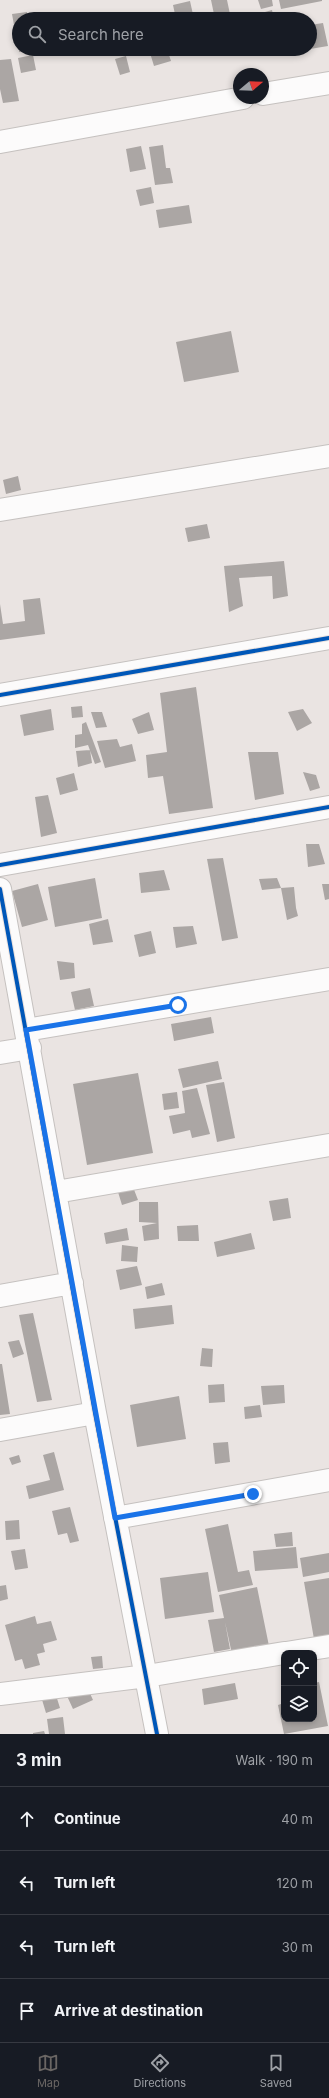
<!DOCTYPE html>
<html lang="en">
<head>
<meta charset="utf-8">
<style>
	body { margin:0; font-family:Inter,sans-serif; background:#20242c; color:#f1f3f6 }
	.controls { position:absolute; right:12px; bottom:12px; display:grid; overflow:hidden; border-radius:8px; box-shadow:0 2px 6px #0003 }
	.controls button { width:36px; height:36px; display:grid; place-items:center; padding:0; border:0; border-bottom:1px solid #363941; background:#171b24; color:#f1f3f6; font:20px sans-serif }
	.compass { position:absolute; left:233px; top:68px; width:36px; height:36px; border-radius:50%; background:#171b24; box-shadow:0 2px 6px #0003; rotate:71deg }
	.stop { position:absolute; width:12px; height:12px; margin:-9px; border:3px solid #1a73e8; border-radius:50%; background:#fff }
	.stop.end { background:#1a73e8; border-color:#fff; box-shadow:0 1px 4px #0008 }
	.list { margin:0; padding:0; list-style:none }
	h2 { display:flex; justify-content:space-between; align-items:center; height:52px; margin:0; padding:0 16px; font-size:17px }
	h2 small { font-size:13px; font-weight:400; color:#9ea1a6 }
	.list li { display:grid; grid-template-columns:26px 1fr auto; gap:12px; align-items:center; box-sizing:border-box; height:64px; padding:0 16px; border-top:1px solid #363941 }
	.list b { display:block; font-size:15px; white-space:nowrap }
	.list em { font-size:13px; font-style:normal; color:#9ea1a6 }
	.icon { flex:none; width:22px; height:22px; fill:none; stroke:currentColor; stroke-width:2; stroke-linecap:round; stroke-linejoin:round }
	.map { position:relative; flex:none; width:329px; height:1734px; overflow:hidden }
	.search { position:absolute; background:#171b24; box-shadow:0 2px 6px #0003; left:12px; right:12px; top:12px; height:44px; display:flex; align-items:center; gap:10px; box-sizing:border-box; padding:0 14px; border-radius:22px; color:#9ea1a6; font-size:15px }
	.sheet { height:308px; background:#171b24 }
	nav { display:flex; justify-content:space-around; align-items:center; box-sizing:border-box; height:56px; border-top:1px solid #363941; background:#171b24; font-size:11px; color:#9ea1a6 }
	nav a { display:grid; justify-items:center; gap:2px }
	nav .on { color:#6a6664 }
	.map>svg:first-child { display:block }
</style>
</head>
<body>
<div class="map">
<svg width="329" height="1734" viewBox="0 0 329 1734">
	<rect width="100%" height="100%" fill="#eae4e2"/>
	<!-- building -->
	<path fill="#aba6a4" d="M211,0h16l4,19h-16z
		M258,0h14l1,6 -12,3z
		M279,0h43v1l-41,8z
		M190,1l4,18h-18l-3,-14z
		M272,10l2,9h-14l-2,-5z
		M27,12l1,7h-9l-1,28 -6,-33z
		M323,23l5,23 -18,3v-24z
		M19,49h14v1l-14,2z
		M163,49h4l4,12 -17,5 -4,-13z
		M33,55l3,15 -15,3 -3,-15z
		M126,56l4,16 -10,3 -5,-16z
		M11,59l8,42 -16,2 -3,-14v-29z
		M163,145l3,23h4l3,15 -18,2 -6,-38z
		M141,146l5,23 -16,3 -4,-23z
		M151,187l3,16 -14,3 -4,-16z
		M189,205l3,18 -33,5 -3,-18z
		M231,331l8,41 -55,10 -8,-40z
		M18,476l3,14 -15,4 -3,-14z
		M207,524l3,14 -22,4 -3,-14z
		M284,561l4,35 -15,3 -1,-23 -33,2 4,28 -14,6 -5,-46z
		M40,598l5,36 -45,6v-36l3,20 22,-3 -2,-21z
		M196,687l17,121 -44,6 -6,-38 -15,2 -2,-23 21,-3 -7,-59z
		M82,706l1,11 -11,1 -1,-11z
		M51,709l3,21 -30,6 -4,-21z
		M303,709l9,14 -15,8 -9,-19z
		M91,712h11l5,15 -11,1z
		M149,712l5,18 -16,4 -6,-15z
		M86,722l15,40 -6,2 -7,-19 -13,3v-13l7,-1v-10z
		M117,739l3,8 12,-3 4,17 -31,7 -8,-27z
		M90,750l2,13 -14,4 -2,-16z
		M248,752h30l6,42 -29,6z
		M303,772l13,3 4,13 -10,3z
		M74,773l4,17 -18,5 -4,-17z
		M48,795l9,38 -16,4 -6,-40z
		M306,844h13l6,20 -17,3z
		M223,858l15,80 -16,3 -15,-82z
		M164,870l6,20 -29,3 -2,-20z
		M95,878l7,40 -47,9 -7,-40z
		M277,878l4,10 -19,2 -3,-11z
		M38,884l10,36 -26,7 -10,-36z
		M322,884h7v15l-4,1z
		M294,887l2,21 2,8 -11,4 -6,-32z
		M108,919l5,23 -20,3 -4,-21z
		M193,926l4,18 -21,4 -3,-21z
		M151,931l5,22 -17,4 -5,-22z
		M57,961l17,2 1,15 -15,2z
		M90,988l4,18 -19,4 -4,-18z
		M211,1017l3,16 -40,8 -3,-17z
		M218,1061l4,18 -39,9 -5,-19z
		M138,1073l15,80 -66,12 -14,-81z
		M224,1082l11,56 -18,4 -11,-57z
		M197,1088l13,46 -18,4 -2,-8 -17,4 -4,-18 16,-3 -3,-22z
		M177,1092l2,16 -15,2 -2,-16z
		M133,1187l5,13 -16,5 -4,-13z
		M288,1198l3,20 -18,3 -4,-20z
		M139,1202h19l1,37 -15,2 -2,-15 15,-3 -18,-1z
		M198,1225l1,16h-21l-1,-15z
		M127,1228l2,12 -23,4 -2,-11z
		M251,1233l4,16 -38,8 -3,-15z
		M122,1245l16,2 -1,15 -16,-1z
		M137,1266l5,19 -22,5 -4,-20z
		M162,1283l3,12 -18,4 -2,-12z
		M172,1305l2,19 -39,5 -2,-20z
		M33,1313l19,87 -15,2 -18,-87z
		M19,1340l5,14 -11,4 -5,-16z
		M202,1348l11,1 -1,18 -12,-1z
		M0,1364h2l8,50 -10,1z
		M224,1384l1,18 -16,1 -1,-18z
		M284,1385l1,18 -22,2 -2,-19z
		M179,1396l7,43 -49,8 -7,-42z
		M260,1405l2,12 -17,2 -1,-12z
		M228,1442l2,20 -15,2 -2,-21z
		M54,1452l10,38 -35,9 -3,-13 24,-6 -7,-25z
		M19,1455l2,7 -9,3 -3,-7z
		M70,1507l9,34 -9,2 -3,-10 -9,2 -6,-24z
		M19,1520l1,19 -14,1 -1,-19z
		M228,1524l10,48 11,-2 4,15 -35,7 -13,-63z
		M292,1532l1,14 -17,1 -2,-13z
		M296,1547l2,21 -43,3 -2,-20z
		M25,1549l3,19 -13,2 -4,-19z
		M329,1553v19l-26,5 -3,-19z
		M208,1572l6,40 -49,7 -5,-41z
		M329,1578v59l-15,2 -10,-57z
		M6,1585l2,14 -8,2v-15z
		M257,1587l12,59 -37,8 -7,-32 5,27 -16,3 -6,-32 16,-2 -5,-23z
		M35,1616l2,8 14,-3 6,19 -14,4 2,8 -8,2 3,11 -15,4 -3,-10 -7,2 -10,-36z
		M102,1656l1,12 -10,1 -2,-12z
		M319,1682l9,44 -44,8 -6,-29 6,-2v16h30v-36z
		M235,1683l3,16 -34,6 -2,-16z
		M87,1687l6,13 -20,9 -6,-13z
		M54,1689l6,19 -14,5 -6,-20z
		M63,1717l2,17h-16l-2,-15z
		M44,1731l1,3h-12v-1z"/>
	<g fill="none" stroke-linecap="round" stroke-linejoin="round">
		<defs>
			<path id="minor" d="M263,94l66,-11
				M0,142l243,-44
				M0,510l329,-54
				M0,695l329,-57
				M0,865l329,-58
				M0,889l95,524 62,321
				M26,1030l303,-51
				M0,1053l30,-5
				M56,1192l273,-47
				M0,1296l72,-13
				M0,1430l95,-17
				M115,1518l214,-38
				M286,1653l43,-7
				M0,1694l147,-18 137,-23"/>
		</defs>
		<!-- minor casing -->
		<use href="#minor" stroke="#c5c1bf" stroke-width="24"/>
		<!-- minor -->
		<use href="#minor" stroke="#fcfbfb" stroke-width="22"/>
		<defs>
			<path id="cycleway" d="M0,695l329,-57
				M0,865l329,-58
				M0,889l95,524 62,321"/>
		</defs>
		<!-- cycleway casing -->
		<use href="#cycleway" stroke="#ede3de" stroke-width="6"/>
		<!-- cycleway -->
		<use href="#cycleway" stroke="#0057b8" stroke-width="4"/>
	</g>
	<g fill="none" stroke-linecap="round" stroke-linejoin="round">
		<!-- route -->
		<path stroke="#1a73e8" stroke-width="5" d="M178,1005l-152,25 89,488 138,-24"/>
	</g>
</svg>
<div class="controls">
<button><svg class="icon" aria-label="locate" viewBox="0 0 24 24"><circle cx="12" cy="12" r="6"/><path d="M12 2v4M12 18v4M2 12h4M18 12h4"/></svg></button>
<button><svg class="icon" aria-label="layers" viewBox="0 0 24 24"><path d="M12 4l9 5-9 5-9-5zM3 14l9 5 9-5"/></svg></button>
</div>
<svg class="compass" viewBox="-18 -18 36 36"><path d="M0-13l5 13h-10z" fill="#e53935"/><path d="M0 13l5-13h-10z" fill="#9ea1a6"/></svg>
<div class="stop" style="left:178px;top:1005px"></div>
<div class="stop end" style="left:253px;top:1494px"></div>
<div class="search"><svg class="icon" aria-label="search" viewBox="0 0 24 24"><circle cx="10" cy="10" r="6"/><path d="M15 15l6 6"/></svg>Search here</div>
</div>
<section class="sheet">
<h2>3 min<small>Walk · 190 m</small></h2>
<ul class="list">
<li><svg class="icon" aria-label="ahead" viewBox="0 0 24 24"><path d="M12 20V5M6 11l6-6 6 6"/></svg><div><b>Continue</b></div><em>40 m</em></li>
<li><svg class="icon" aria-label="left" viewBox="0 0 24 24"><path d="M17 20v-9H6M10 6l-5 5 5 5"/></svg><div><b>Turn left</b></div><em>120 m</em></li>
<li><svg class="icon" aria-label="left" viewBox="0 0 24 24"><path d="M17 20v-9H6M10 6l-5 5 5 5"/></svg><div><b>Turn left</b></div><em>30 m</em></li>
<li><svg class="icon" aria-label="arrive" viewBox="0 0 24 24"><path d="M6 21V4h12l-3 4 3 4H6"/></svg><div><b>Arrive at destination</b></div></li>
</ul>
</section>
<nav>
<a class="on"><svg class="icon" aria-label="map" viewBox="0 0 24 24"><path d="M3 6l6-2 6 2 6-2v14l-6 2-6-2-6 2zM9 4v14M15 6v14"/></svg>Map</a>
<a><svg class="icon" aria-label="directions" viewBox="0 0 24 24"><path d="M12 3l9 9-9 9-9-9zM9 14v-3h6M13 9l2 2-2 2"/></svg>Directions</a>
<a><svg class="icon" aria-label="saved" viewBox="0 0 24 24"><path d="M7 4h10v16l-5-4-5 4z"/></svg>Saved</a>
</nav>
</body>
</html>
